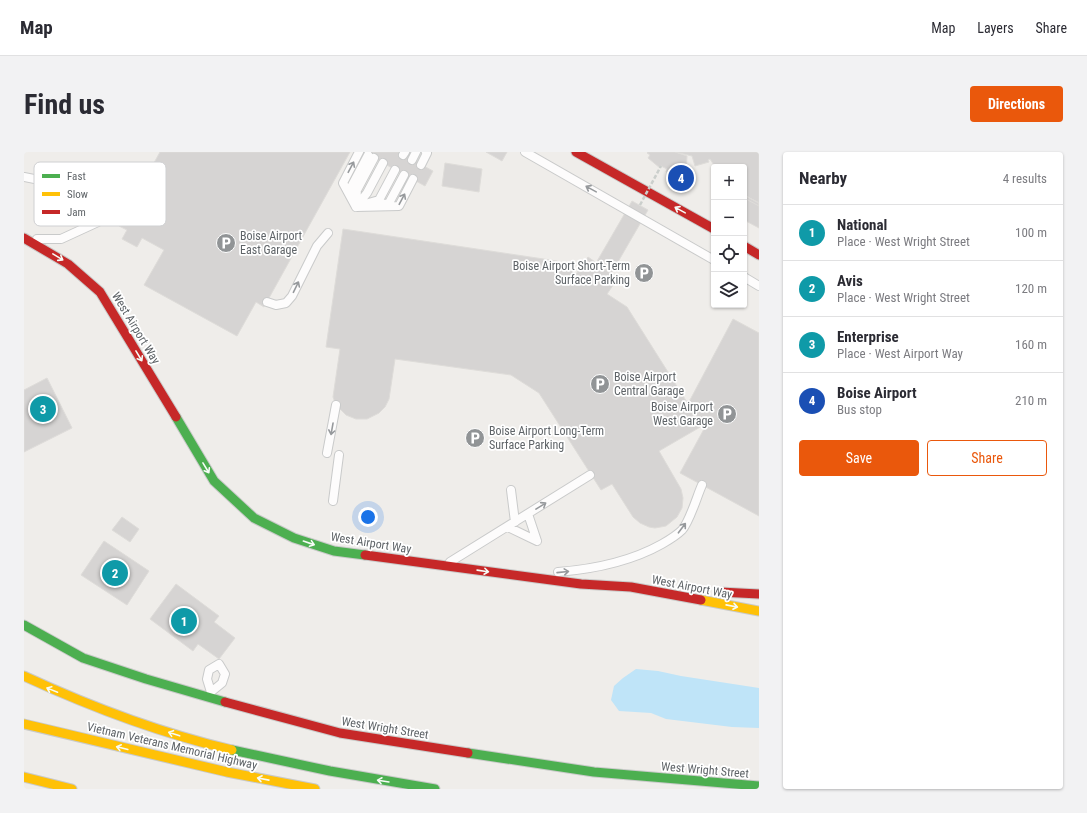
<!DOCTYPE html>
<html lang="en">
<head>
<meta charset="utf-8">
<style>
	body { margin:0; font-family:"Roboto Condensed",sans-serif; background:#f2f2f3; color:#2b2b33 }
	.controls { position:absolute; right:12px; top:12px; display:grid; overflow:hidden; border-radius:4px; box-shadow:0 1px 3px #0004 }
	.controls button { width:36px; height:36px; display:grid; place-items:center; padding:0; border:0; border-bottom:1px solid #e1e1e2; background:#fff; color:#2b2b33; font:20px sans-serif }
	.you { position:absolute; left:344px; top:365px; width:14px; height:14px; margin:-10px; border:3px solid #fff; border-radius:50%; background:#1a73e8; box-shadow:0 0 0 6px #1a73e833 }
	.badge { display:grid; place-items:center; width:26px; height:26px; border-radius:50%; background:#ea580c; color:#fff; font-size:13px; font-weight:700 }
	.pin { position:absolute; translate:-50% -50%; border:2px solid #fff; box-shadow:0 1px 4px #0006 }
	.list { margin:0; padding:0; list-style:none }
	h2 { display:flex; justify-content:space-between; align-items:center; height:52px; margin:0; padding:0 16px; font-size:17px }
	h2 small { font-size:13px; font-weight:400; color:#7c7c81 }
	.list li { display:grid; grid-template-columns:26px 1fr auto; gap:12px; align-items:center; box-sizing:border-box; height:56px; padding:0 16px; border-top:1px solid #e1e1e2 }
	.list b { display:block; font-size:15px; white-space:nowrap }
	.list p { margin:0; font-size:13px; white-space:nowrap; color:#7c7c81 }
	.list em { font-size:13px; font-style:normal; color:#7c7c81 }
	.actions { display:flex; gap:8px; padding:12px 16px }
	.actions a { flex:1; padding:9px 0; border:1px solid #ea580c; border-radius:4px; text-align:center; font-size:14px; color:#ea580c }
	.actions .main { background:#ea580c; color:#fff }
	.icon { flex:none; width:22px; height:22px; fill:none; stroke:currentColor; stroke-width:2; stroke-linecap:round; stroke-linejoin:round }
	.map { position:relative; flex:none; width:735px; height:637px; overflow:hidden; border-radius:4px }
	header { display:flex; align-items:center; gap:24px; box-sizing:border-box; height:56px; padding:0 20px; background:#fff; border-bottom:1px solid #e1e1e2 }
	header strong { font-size:19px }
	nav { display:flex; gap:22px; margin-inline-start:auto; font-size:14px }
	.intro { display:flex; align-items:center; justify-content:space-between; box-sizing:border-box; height:96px; padding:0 24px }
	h1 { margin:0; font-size:28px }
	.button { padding:10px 18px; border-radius:4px; background:#ea580c; color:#fff; font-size:14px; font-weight:700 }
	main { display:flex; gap:24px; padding:0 24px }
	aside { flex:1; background:#fff; border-radius:4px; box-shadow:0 1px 3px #0004 }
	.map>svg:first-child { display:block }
</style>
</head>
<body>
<header>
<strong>Map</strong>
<nav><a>Map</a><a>Layers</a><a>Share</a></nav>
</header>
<div class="intro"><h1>Find us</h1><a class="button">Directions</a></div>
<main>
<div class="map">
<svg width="735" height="637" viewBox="0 0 735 637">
	<rect width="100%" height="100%" fill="#efedea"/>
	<!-- water -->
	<path fill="#bfe4f8" d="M612,517l22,2 23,5 78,12v40l-27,-1 -66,-8 -15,-6 -32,-2 -8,-11 3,-14 9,-8z"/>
	<!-- building -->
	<path fill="#d6d4d3" stroke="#dedcd9" d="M136,0h190l-86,155 -8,-5 -19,34 -93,-51 20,-35 -22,-12 -5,9 -15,-8 5,-9 -8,-4z
		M339,0h35l35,19 -8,15z
		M462,0h21l-5,9z
		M624,0h27l12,4 -1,19 -4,-1 -1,2 -3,-1 -12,-3 1,-3 -6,-3 -1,2 -12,-10 2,-3 -3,-2z
		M651,0h84v51l-15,-8v-28h-29l-5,-8 -2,1 1,2 -14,4 -3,-10z
		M421,11l37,6 -3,23 -37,-6z
		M720,43l15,8v3l-15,-8z
		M720,43l15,8v25l-15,-8z
		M608,49l16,9 -37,64 -15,-11z
		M319,77l214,32 19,13 12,-17 30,21 -11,16 20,13 75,119 -43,25 22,38 2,9 -1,10 -5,9 -11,9 -11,2 -6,-1 -9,-4 -7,-6 -21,-33 -11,6 -62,-97 -28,-18 -116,-16 -6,40 -4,8 -6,6 -12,6h-11l-10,-4 -10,-10 -3,-8 7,-48 -14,-2z
		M709,167l26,14v183l-79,-43 24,-44 -17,-28 3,-1z
		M23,226l25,50 -48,24v-62z
		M98,365l17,12 -9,13 -18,-12z
		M80,389l45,30 -22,34 -46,-30z
		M152,432l43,32 -5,6 21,16 -16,21 -21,-15 -5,7 -43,-32z"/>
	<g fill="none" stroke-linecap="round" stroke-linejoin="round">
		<defs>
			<path id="lane" d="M501,0l189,108
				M379,3l2,-3
				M388,8l4,-8
				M397,13l6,-12 -1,-1
				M0,25l94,19 -20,26 -37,17h-24
				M328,45l-2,-8 18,-34
				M332,50l1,-12 17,-32
				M341,52l14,-4 16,-30
				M357,52l8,-1 15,-28
				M332,55l43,-1 14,-27
				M332,55l-13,-24 16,-31
				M332,55l11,-14 16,-30
				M720,125l15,9
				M243,150l9,3 10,-2 6,-7 25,-50 11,-13
				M303,301l9,-48
				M487,338l4,32
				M309,349l6,-46
				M504,362l9,27
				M484,375l29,14
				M426,410l140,-87
				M534,420c37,-3 72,-10 104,-28 7,-4 14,-8 20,-14 8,-9 15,-34 20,-45
				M186,544l1,-4 11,-9 3,-9 -6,-10 -10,6 -2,9 4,13"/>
			<path id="fast" d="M152,265l38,64 40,37 40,20 40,13 31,4
				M0,473l59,33 63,21 79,23
				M208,598l98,21 105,18
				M444,601l126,19 165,14"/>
			<path id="slow" d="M677,448l58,11
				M0,524c67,31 136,57 208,74
				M0,572l203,48 88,17
				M0,625l48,12"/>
			<path id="jam" d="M552,0l138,77
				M0,86l44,26 32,28 76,125
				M720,94l15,9
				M341,403l216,29 50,3 70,13
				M696,440l39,2
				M201,550l115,31 128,20"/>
		</defs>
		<!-- lane casing -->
		<use href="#lane" stroke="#c9caca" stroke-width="10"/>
		<!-- fast casing -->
		<use href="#fast" stroke="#c9cac9" stroke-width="11"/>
		<!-- slow casing -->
		<use href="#slow" stroke="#c9cac9" stroke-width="11"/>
		<!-- jam casing -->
		<use href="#jam" stroke="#c9cac9" stroke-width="11"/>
		<!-- lane -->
		<use href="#lane" stroke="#fdfcfc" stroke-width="8"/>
		<!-- fast -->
		<use href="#fast" stroke="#4caf50" stroke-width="9"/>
		<!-- slow -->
		<use href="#slow" stroke="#ffc107" stroke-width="9"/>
		<!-- jam -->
		<use href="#jam" stroke="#c62828" stroke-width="9"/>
		<!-- path-bridge -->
		<path stroke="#cbcfcc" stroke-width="2.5" stroke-dasharray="4 2" stroke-linecap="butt" d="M616,53l21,-39"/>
	</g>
	<!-- one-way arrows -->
	<defs><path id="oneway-shaft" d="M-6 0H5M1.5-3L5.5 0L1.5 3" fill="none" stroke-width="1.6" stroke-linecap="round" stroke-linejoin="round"/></defs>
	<g stroke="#96999c">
		<use href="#oneway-shaft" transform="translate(327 15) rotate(-62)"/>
		<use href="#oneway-shaft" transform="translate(567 37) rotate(-151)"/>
		<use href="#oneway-shaft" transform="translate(378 47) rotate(-62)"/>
		<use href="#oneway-shaft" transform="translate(272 135) rotate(-64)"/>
		<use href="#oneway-shaft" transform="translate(308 277) rotate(100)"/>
		<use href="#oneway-shaft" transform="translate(517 354) rotate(-32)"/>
		<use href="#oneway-shaft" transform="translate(658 376) rotate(-53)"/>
		<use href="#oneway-shaft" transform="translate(539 420) rotate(-6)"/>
	</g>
	<g stroke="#f6fbf6">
		<use href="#oneway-shaft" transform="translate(656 58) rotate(-151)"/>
		<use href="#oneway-shaft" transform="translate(34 105) rotate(31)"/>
		<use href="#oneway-shaft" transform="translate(115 204) rotate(59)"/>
		<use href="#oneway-shaft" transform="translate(182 316) rotate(59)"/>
		<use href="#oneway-shaft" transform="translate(285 391) rotate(19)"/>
		<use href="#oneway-shaft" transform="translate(459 419) rotate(8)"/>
		<use href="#oneway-shaft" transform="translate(708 454) rotate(11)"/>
		<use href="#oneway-shaft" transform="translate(28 538) rotate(-158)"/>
		<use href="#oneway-shaft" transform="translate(150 582) rotate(-162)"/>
		<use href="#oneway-shaft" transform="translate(98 596) rotate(-166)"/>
		<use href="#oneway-shaft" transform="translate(239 627) rotate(-169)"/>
		<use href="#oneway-shaft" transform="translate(359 629) rotate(-171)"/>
	</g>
	<!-- icons -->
	<defs>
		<symbol id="parking-disc" viewBox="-11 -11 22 22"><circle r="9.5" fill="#919496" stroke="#fff"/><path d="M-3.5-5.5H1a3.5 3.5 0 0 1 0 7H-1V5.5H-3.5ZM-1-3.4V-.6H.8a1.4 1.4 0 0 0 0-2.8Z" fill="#fff"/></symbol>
	</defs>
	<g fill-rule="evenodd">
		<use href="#parking-disc" x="191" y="80" width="22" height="22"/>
		<use href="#parking-disc" x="609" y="110" width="22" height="22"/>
		<use href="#parking-disc" x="565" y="221" width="22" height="22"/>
		<use href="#parking-disc" x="692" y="251" width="22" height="22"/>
		<use href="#parking-disc" x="440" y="275" width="22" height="22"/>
	</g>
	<g text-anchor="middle" stroke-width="3.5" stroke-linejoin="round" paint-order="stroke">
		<!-- poi labels -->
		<g font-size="12" fill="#5f6468" stroke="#fff" text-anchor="start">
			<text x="216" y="88">Boise Airport<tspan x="216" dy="14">East Garage</tspan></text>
			<text x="606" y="118" text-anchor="end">Boise Airport Short-Term<tspan x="606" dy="14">Surface Parking</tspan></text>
			<text x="590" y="229">Boise Airport<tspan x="590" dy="14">Central Garage</tspan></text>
			<text x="689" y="259" text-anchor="end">Boise Airport<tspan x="689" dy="14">West Garage</tspan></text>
			<text x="465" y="283">Boise Airport Long-Term<tspan x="465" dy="14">Surface Parking</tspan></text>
		</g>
		<!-- street labels -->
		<g font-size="12" fill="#5f6468" stroke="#fff">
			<text transform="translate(112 176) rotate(59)" y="4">West Airport Way</text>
			<text transform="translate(347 391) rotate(9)" y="4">West Airport Way</text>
			<text transform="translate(668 435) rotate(11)" y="4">West Airport Way</text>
			<text transform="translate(361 576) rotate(9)" y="4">West Wright Street</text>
			<text transform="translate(148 594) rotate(13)" y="4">Vietnam Veterans Memorial Highway</text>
			<text transform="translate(681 618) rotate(5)" y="4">West Wright Street</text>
		</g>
	</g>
	<!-- legend -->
	<rect x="10" y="10" width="132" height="64" rx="6" fill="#fff" stroke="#cfd0d2" stroke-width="1"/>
	<rect x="18" y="22" width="18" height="4" fill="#4caf50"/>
	<rect x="18" y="40" width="18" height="4" fill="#ffc107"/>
	<rect x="18" y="58" width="18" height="4" fill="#c62828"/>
	<g font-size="11" fill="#5f6468">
		<text x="43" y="28">Fast</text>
		<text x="43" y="46">Slow</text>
		<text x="43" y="64">Jam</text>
	</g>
</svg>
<div class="controls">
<button>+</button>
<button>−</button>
<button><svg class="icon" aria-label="locate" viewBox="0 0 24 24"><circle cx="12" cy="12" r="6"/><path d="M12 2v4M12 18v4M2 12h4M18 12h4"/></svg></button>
<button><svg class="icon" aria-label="layers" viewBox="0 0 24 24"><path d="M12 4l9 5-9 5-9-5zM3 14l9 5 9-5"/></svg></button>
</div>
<div class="you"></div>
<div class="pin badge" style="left:160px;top:469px;background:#0f9aa8">1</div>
<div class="pin badge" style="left:91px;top:421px;background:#0f9aa8">2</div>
<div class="pin badge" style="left:19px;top:257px;background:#0f9aa8">3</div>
<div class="pin badge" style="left:657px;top:26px;background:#1a4fb4">4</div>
</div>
<aside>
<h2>Nearby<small>4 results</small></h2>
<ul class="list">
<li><span class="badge" style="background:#0f9aa8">1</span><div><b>National</b><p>Place · West Wright Street</p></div><em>100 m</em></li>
<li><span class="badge" style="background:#0f9aa8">2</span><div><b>Avis</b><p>Place · West Wright Street</p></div><em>120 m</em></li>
<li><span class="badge" style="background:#0f9aa8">3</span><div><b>Enterprise</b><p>Place · West Airport Way</p></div><em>160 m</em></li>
<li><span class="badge" style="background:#1a4fb4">4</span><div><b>Boise Airport</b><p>Bus stop</p></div><em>210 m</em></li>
</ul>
<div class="actions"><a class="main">Save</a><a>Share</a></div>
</aside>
</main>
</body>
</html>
